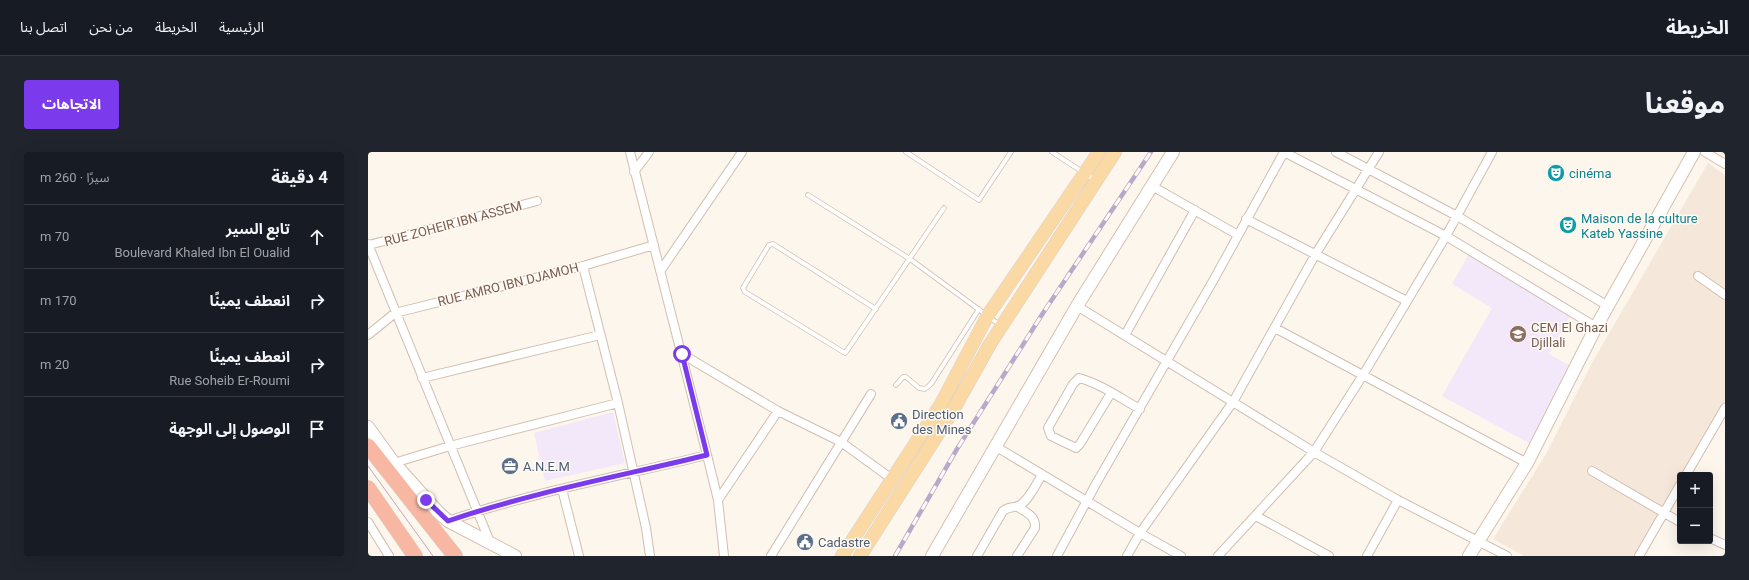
<!DOCTYPE html>
<html lang="ar">
<head>
<meta charset="utf-8">
<style>
	body { margin:0; font-family:Roboto,"Noto Sans Arabic",sans-serif; background:#20242c; color:#f1f3f6; direction:rtl }
	.controls { position:absolute; right:12px; bottom:12px; display:grid; overflow:hidden; border-radius:4px; box-shadow:0 4px 16px #0002 }
	.controls button { width:36px; height:36px; display:grid; place-items:center; padding:0; border:0; border-bottom:1px solid #363941; background:#171b24; color:#f1f3f6; font:20px sans-serif }
	.stop { position:absolute; width:12px; height:12px; margin:-9px; border:3px solid #7c3aed; border-radius:50%; background:#fff }
	.stop.end { background:#7c3aed; border-color:#fff; box-shadow:0 1px 4px #0008 }
	.list { margin:0; padding:0; list-style:none }
	h2 { display:flex; justify-content:space-between; align-items:center; height:52px; margin:0; padding:0 16px; font-size:17px }
	h2 small { font-size:13px; font-weight:400; color:#9ea1a6 }
	.list li { display:grid; grid-template-columns:26px 1fr auto; gap:12px; align-items:center; box-sizing:border-box; height:64px; padding:0 16px; border-top:1px solid #363941 }
	.list b { display:block; font-size:15px; white-space:nowrap }
	.list p { margin:0; font-size:13px; white-space:nowrap; color:#9ea1a6 }
	.list em { font-size:13px; font-style:normal; color:#9ea1a6 }
	.icon { flex:none; width:22px; height:22px; fill:none; stroke:currentColor; stroke-width:2; stroke-linecap:round; stroke-linejoin:round }
	.map { position:relative; flex:none; width:1357px; height:404px; overflow:hidden; direction:ltr; border-radius:4px }
	header { display:flex; align-items:center; gap:24px; box-sizing:border-box; height:56px; padding:0 20px; background:#171b24; border-bottom:1px solid #363941 }
	header strong { font-size:19px }
	nav { display:flex; gap:22px; margin-inline-start:auto; font-size:14px }
	.intro { display:flex; align-items:center; justify-content:space-between; box-sizing:border-box; height:96px; padding:0 24px }
	h1 { margin:0; font-size:28px }
	.button { padding:10px 18px; border-radius:4px; background:#7c3aed; color:#fff; font-size:14px; font-weight:700 }
	main { display:flex; gap:24px; padding:0 24px }
	aside { flex:1; background:#171b24; border-radius:4px; box-shadow:0 4px 16px #0002 }
	.map>svg:first-child { display:block }
</style>
</head>
<body>
<header>
<strong>الخريطة</strong>
<nav><a>الرئيسية</a><a>الخريطة</a><a>من نحن</a><a>اتصل بنا</a></nav>
</header>
<div class="intro"><h1>موقعنا</h1><a class="button">الاتجاهات</a></div>
<main>
<div class="map">
<svg width="1357" height="404" viewBox="0 0 1357 404">
	<rect width="100%" height="100%" fill="#fdf6ec"/>
	<!-- residential -->
	<path fill="#f5e8da" d="M1340,11l17,12v229l-45,71 -44,81h-112l-31,-17 53,-85 47,-93z"/>
	<!-- education -->
	<path fill="#f3e8fa" d="M1101,102l102,60 -22,40 23,13 -43,76 -87,-47 50,-88 -40,-24z
		M245,260l12,51 -80,18 -11,-48z"/>
	<g fill="none" stroke-linecap="round" stroke-linejoin="round">
		<defs>
			<path id="lane" d="M538,0l73,48 32,-48
				M684,0l43,28
				M440,43l102,64 90,66
				M508,157l-103,-65 -4,1 -26,43 2,4 100,61 1,-1 98,-144
				M528,233l7,-8h3l13,11 6,1 6,-5 48,-75"/>
			<path id="street" d="M262,0l77,303 11,45 6,56
				M968,0l121,64 151,90
				M1337,0l20,12
				M266,20l15,-20
				M784,34l86,49
				M878,67l161,82
				M0,92l122,298
				M1,93l168,-44
				M215,114l35,137 28,125 4,28
				M293,118l81,-118
				M1330,124l27,19
				M709,154l237,146 84,48 109,56
				M907,176l252,135
				M0,183l27,-22 188,-47 71,-21
				M757,183l70,-125
				M314,202l96,57 63,31 51,37
				M54,226l178,-43
				M743,241l-31,51 -4,4 -25,-12 -3,-8 25,-44 6,-6c22,6 41,20 61,31
				M627,294l145,87 41,23
				M26,311l56,-17 168,-43
				M1224,319l88,51
				M1318,323l39,-67
				M194,337l17,67
				M350,348l60,-89
				M888,364l73,40
				M80,369c85,-29 173,-45 259,-66
				M0,370l21,34
				M1342,386l15,7
				M403,404l100,-162
				M609,404l26,-45c7,-6 11,-2 17,-6 9,-5 16,-21 22,-30
				M649,404l18,-28c1,-12 -8,-15 -17,-21
				M689,404l40,-74 116,-201 71,-129 162,84 150,91
				M759,404l13,-23 93,-131 82,-147 64,-103
				M850,404l96,-104 49,-77 83,-139 46,-84
				M999,404l31,-56
				M1271,404l41,-71"/>
			<path id="secondary" d="M0,275l26,36 44,49 10,9 67,35
				M564,404l145,-250 96,-154
				M1101,404l58,-93 69,-136 98,-175"/>
			<path id="primary" d="M474,404l99,-152 47,-89 111,-163
				M492,404l92,-144 38,-68 125,-192"/>
			<path id="highway" d="M0,294l87,110
				M0,336l47,68"/>
		</defs>
		<!-- lane casing -->
		<use href="#lane" stroke="#d1beb0" stroke-width="5.5"/>
		<!-- street casing -->
		<use href="#street" stroke="#d1beb0" stroke-width="10"/>
		<!-- secondary casing -->
		<use href="#secondary" stroke="#d6c0b0" stroke-width="14"/>
		<!-- primary casing -->
		<use href="#primary" stroke="#dad1cd" stroke-width="14"/>
		<!-- highway casing -->
		<use href="#highway" stroke="#dad1cd" stroke-width="16"/>
		<!-- lane -->
		<use href="#lane" stroke="#fff" stroke-width="4"/>
		<!-- street -->
		<use href="#street" stroke="#fff" stroke-width="8"/>
		<!-- secondary -->
		<use href="#secondary" stroke="#fff" stroke-width="12"/>
		<!-- primary -->
		<use href="#primary" stroke="#fbd9a5" stroke-width="13"/>
		<!-- highway -->
		<use href="#highway" stroke="#f7b7a3" stroke-width="15"/>
		<!-- tram -->
		<path stroke="#b9a8c9" stroke-width="1" d="M0,314l65,90"/>
		<defs>
			<path id="rail" d="M527,404l62,-107 86,-136 108,-161"/>
		</defs>
		<!-- rail casing -->
		<use href="#rail" stroke="#b9a8c9" stroke-width="4.5"/>
		<!-- rail -->
		<use href="#rail" stroke="#fffaf3" stroke-width="3" stroke-dasharray="9" stroke-linecap="butt"/>
	</g>
	<g fill="none" stroke-linecap="round" stroke-linejoin="round">
		<!-- route -->
		<path stroke="#7c3aed" stroke-width="5" d="M58,348l22,21c85,-29 173,-45 259,-66l-25,-101"/>
	</g>
	<!-- icons -->
	<defs>
		<symbol id="theatre-disc" viewBox="-11 -11 22 22"><circle r="9.5" fill="#0f9aa8" stroke="#fffaf3"/><path d="M-5-5.5Q0-4 5-5.5V0Q5 5 0 6Q-5 5-5 0ZM-3.3-2.5H-1v1.5H-3.3ZM1-2.5H3.3v1.5H1ZM-2.8 1Q0 5.5 2.8 1Z" fill="#fff"/></symbol>
		<symbol id="school-disc" viewBox="-11 -11 22 22"><circle r="9.5" fill="#8d6e63" stroke="#fffaf3"/><path d="M0-5L7-2L0 1L-7-2ZM-4 1L0 2.5L4 1V4Q0 6-4 4Z" fill="#fff"/></symbol>
		<symbol id="civic-disc" viewBox="-11 -11 22 22"><circle r="9.5" fill="#5c6f8a" stroke="#fffaf3"/><path d="M-.6-6.5H3V-4.5H.6V-3L4-1V1h2V6H-6V1h2V-1L-.6-3ZM-1.2 2.5V6h2.4V2.5Z" fill="#fff"/></symbol>
		<symbol id="office-disc" viewBox="-11 -11 22 22"><circle r="9.5" fill="#5c6f8a" stroke="#fffaf3"/><path d="M-6-3h4V-5.5h4V-3h4V5H-6ZM-1-4.5V-3h2v-1.5ZM-6 0V1H6V0Z" fill="#fff"/></symbol>
	</defs>
	<g fill-rule="evenodd">
		<use href="#theatre-disc" x="1178" y="11" width="20" height="20"/>
		<use href="#theatre-disc" x="1190" y="63" width="20" height="20"/>
		<use href="#school-disc" x="1140" y="172" width="20" height="20"/>
		<use href="#civic-disc" x="521" y="259" width="20" height="20"/>
		<use href="#office-disc" x="132" y="304" width="20" height="20"/>
		<use href="#civic-disc" x="427" y="380" width="20" height="20"/>
	</g>
	<g text-anchor="middle" stroke-width="3" stroke-linejoin="round" paint-order="stroke">
		<!-- culture labels -->
		<g font-size="13" fill="#0d838f" stroke="#fffaf3" text-anchor="start">
			<text x="1201" y="26">cinéma</text>
			<text x="1213" y="71">Maison de la culture<tspan x="1213" dy="15">Kateb Yassine</tspan></text>
		</g>
		<!-- street labels -->
		<g font-size="13" fill="#7a5c4d" stroke="#fffaf3">
			<text transform="translate(85 71) rotate(-15)" y="5">RUE ZOHEIR IBN ASSEM</text>
			<text transform="translate(140 132) rotate(-14)" y="5">RUE AMRO IBN DJAMOH</text>
		</g>
		<!-- education labels -->
		<g font-size="13" fill="#785e54" stroke="#fffaf3" text-anchor="start">
			<text x="1163" y="180">CEM El Ghazi<tspan x="1163" dy="15">Djillali</tspan></text>
		</g>
		<!-- service labels -->
		<g font-size="13" fill="#4e5e75" stroke="#fffaf3" text-anchor="start">
			<text x="544" y="267">Direction<tspan x="544" dy="15">des Mines</tspan></text>
			<text x="155" y="319">A.N.E.M</text>
			<text x="450" y="395">Cadastre</text>
		</g>
	</g>
</svg>
<div class="controls">
<button>+</button>
<button>−</button>
</div>
<div class="stop" style="left:314px;top:202px"></div>
<div class="stop end" style="left:58px;top:348px"></div>
</div>
<aside>
<h2>4 دقيقة<small>سيرًا · 260 m</small></h2>
<ul class="list">
<li><svg class="icon" aria-label="ahead" viewBox="0 0 24 24"><path d="M12 20V5M6 11l6-6 6 6"/></svg><div><b>تابع السير</b><p>Boulevard Khaled Ibn El Oualid</p></div><em>70 m</em></li>
<li><svg class="icon" aria-label="right" viewBox="0 0 24 24"><path d="M7 20v-9h11M14 6l5 5-5 5"/></svg><div><b>انعطف يمينًا</b></div><em>170 m</em></li>
<li><svg class="icon" aria-label="right" viewBox="0 0 24 24"><path d="M7 20v-9h11M14 6l5 5-5 5"/></svg><div><b>انعطف يمينًا</b><p>Rue Soheib Er-Roumi</p></div><em>20 m</em></li>
<li><svg class="icon" aria-label="arrive" viewBox="0 0 24 24"><path d="M6 21V4h12l-3 4 3 4H6"/></svg><div><b>الوصول إلى الوجهة</b></div></li>
</ul>
</aside>
</main>
</body>
</html>
